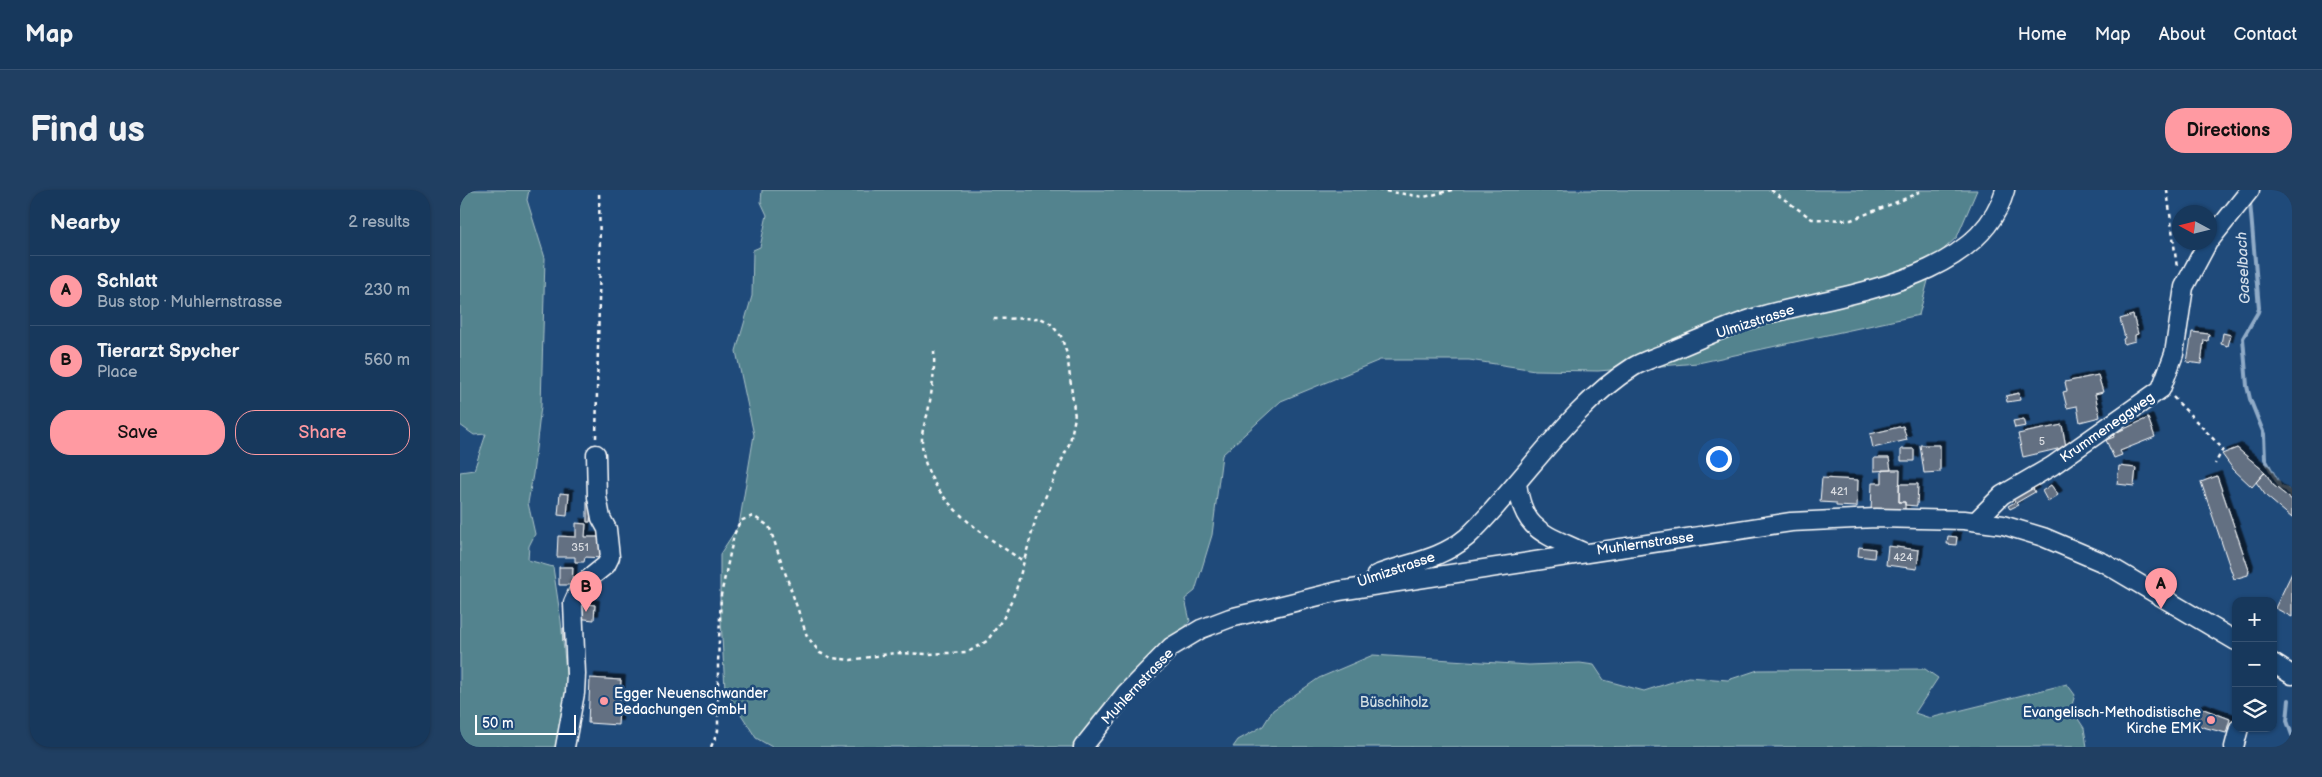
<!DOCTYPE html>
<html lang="en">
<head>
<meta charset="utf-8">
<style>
	body { margin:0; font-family:"Balsamiq Sans",sans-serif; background:#203f62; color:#f1f3f6 }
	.controls { position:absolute; right:15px; bottom:15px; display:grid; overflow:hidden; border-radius:10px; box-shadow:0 1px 4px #0004 }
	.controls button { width:45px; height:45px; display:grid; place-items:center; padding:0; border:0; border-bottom:1px solid #365272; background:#17385c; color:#f1f3f6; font:25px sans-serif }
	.compass { position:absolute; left:1712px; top:15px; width:45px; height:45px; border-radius:50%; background:#17385c; box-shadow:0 1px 4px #0004; rotate:277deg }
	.scale { position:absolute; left:15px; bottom:12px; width:101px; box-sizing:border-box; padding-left:5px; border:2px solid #fff; border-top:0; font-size:14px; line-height:18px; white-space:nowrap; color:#fff; -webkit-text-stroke:4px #1f4a7a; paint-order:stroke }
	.you { position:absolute; left:1258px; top:268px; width:18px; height:18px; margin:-12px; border:4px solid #fff; border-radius:50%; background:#1a73e8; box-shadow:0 0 0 8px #1a73e833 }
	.badge { display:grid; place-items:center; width:32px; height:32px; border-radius:50%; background:#ff9aa2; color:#111; font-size:16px; font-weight:700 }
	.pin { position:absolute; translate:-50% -41px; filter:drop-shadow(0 1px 2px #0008) }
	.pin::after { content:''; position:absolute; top:26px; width:18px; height:15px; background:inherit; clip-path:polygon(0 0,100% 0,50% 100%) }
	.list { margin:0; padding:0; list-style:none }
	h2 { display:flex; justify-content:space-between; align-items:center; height:65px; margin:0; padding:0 20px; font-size:21px }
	h2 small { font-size:16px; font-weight:400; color:#9eacbb }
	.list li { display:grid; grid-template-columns:32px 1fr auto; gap:15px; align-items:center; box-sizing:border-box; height:70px; padding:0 20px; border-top:1px solid #365272 }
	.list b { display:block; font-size:19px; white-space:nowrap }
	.list p { margin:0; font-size:16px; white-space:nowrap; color:#9eacbb }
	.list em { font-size:16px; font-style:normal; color:#9eacbb }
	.actions { display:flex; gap:10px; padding:15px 20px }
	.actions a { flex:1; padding:11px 0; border:1px solid #ff9aa2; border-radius:20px; text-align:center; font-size:18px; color:#ff9aa2 }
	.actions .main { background:#ff9aa2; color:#111 }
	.icon { flex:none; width:28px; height:28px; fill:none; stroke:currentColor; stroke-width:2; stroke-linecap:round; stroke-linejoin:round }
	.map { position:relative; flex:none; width:1832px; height:557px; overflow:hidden; border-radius:20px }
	header { display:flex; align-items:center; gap:30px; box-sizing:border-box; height:70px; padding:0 25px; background:#17385c; border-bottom:1px solid #365272 }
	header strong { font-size:24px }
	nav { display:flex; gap:28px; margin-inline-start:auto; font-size:18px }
	.intro { display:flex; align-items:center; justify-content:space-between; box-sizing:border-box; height:120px; padding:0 30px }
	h1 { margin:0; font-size:35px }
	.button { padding:12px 22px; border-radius:20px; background:#ff9aa2; color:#111; font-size:18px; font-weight:700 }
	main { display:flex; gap:30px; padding:0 30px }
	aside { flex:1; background:#17385c; border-radius:20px; box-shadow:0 1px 4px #0004 }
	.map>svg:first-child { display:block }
</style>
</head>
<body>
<header>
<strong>Map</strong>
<nav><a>Home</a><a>Map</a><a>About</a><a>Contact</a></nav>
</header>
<div class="intro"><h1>Find us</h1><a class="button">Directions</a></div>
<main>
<aside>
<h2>Nearby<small>2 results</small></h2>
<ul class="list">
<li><span class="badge">A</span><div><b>Schlatt</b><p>Bus stop · Muhlernstrasse</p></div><em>230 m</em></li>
<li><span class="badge">B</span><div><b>Tierarzt Spycher</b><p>Place</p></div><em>560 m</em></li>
</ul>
<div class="actions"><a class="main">Save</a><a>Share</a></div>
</aside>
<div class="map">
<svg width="1832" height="557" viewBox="0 0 1832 557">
	<defs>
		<filter id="shadow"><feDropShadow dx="4.5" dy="-4.5" stdDeviation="0" flood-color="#0009"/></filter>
	</defs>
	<rect width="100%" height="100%" fill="#1f4a7a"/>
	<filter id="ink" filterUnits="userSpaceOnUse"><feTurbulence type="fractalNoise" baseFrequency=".02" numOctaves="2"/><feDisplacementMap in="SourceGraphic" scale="10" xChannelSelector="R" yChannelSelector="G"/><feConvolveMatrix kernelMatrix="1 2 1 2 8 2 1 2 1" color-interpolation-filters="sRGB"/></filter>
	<g filter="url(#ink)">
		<!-- green -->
		<path fill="#53838e" stroke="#a9c1c6" d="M0,0h69l-2,10 18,58 -4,148 -8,68 -5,29 7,31 -6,12 -1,14 25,7 8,54 7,72 -7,54h-101v-275l14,-2 12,-36 -12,1 -14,-10z
			M302,0h1215l-20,47 -23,21 -15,57 -221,48 -100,8 -63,-1 -66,-10h-89l-99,41 -59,54 -10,80 -17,56 -10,8 5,22 -109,126h-309l-16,-9 -31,-49 -5,-86v-49l19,-29 15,-90 -18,-84 16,-55 1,-46 7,-3 7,-32 -6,-13z
			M913,465l156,10 51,-2 14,2 10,15 40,11 44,-14 40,3 30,-10 167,-1 13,9 -23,35 15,5 137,-34 8,11 -4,13 13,20 3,19h-854l5,-7 25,-14 10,-16 46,-32z"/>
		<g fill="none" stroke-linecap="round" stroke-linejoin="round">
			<!-- stream -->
			<path stroke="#90abc7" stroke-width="4" d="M1790,12l9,106 -1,4 -15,26 4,48 3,13 14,35 1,25 15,28 7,3 5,6
				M1829,510l-2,21 5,14"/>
		</g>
		<!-- building -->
		<path fill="#637082" stroke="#fff" filter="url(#shadow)" d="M1673,125l5,19 -3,1v6l-11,3 -1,-5 2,-1 -5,-19z
			M1732,142l17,2 -1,7 -4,-1 -3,24 -14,-2z
			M1763,143l8,2 -3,11 -7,-2z
			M1699,175l5,2 -6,10 -4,-3z
			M1638,185l5,17 -8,2 5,23 -20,5 -3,-16 -10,2 -4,-16 4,-1 -2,-9z
			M1559,203l1,7 -13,2 -1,-6z
			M1688,228l7,19 -35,14 2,4 -8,3 -8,-18 8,-3 -1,-3z
			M1564,229l2,7 -11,2 -2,-7z
			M1602,235l4,22 -43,10 -5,-23z
			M1443,236l4,14 -34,8 -3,-14z
			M1460,255h20v27l-16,1z
			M1777,258l28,24 -13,15 -19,-18 -11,-15z
			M1441,259h13v12h-13z
			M1414,268h15l2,12 -17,1z
			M1659,276l17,2 -2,18 -17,-2z
			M1422,280h18l-1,32h6v10h-34l1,-29h10z
			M1805,282l8,13 19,15v18l-26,-22 -10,-14z
			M1757,286l32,94 -1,5 -14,4 -33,-97z
			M1362,288l36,2 -1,27 -21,-1v-3l-16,-1z
			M1439,294h19l-1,22 -12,-1v-3h-6z
			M1571,295l4,7 -19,11 2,2 -8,4 -2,-3 7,-4 -4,-6z
			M1591,295l7,10 -10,7 -6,-11z
			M100,303l9,1 -2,22 -9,-1z
			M127,310h5l-2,22h-3z
			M116,333l10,1 -1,13h18v21l-18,-1 -1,5h-9v-5h-18l1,-21 18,1z
			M1488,346l9,1 -1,8 -9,-1z
			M1428,356l31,4 -2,19 -31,-4z
			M1399,357l16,2 -1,9 -16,-2z
			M99,377h14l-1,18h-13z
			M1832,383v44l-17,-9z
			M117,413l18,2 -1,15 -18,-2z
			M103,438h5v13h-5z
			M130,488l31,2 -3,45 -30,-2z
			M1741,518l29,11 -4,14 -31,-8 -2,-4 3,-11z"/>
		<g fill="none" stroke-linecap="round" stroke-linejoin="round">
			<defs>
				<path id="minor" d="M1750,50l40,-50
					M1057,293c6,48 26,50 66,69
					M1516,331l26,-26 50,-29 109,-77 13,-35 10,-67 24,-45
					M916,385c31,-12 64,-15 91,-38 14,-13 27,-28 39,-42 39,-44 76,-96 127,-128 10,-6 24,-10 35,-15 30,-12 59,-26 89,-35 78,-23 222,-33 248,-127
					M1813,473l19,12
					M105,557l10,-54 1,-19 -3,-71 5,-11 8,-11 20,-16 4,-8 -3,-28 -6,-11 -4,-21 -1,-43
					M623,557l43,-54 45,-46 30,-18 29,-11 109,-27 452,-69 85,-4 88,2 39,5 40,12 61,26 132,78
					M1774,557l5,-19"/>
			</defs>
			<!-- minor casing -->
			<use href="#minor" stroke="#fff" stroke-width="21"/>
			<!-- path -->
			<path stroke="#fff" stroke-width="2.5" stroke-dasharray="4 4" stroke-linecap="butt" d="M918,0l46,7 28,-7
				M1311,0l41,29 39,1 51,-20 21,-10
				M1707,0l10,78
				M474,161c1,20 -2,40 -6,61 -2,8 -6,17 -6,26 -1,58 59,95 101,123
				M1713,207l50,52 -8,15
				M136,248l4,-183 -1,-65
				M251,557l7,-16v-68l3,-68 13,-60 6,-14 13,-5 16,10 38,110 13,17 12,5 19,2 44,-7 33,1 40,-2 19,-11 17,-24 12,-27 20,-72 34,-76 5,-25 -8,-63 -6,-18 -11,-13 -10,-5 -47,1"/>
			<!-- minor -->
			<use href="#minor" stroke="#1f4a7a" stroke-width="18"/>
		</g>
	</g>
	<!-- markers -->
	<g fill="#ff9aa2" stroke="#1f4a7a" stroke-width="2">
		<circle cx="144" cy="511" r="5"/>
		<circle cx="1751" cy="530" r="5"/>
	</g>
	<g text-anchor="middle" stroke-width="5" stroke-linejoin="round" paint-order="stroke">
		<!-- number labels -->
		<g font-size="11" fill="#d8dbe0">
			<text x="1582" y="255">5</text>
			<text x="1379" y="305">421</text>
			<text x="120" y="361">351</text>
			<text x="1443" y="371">424</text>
		</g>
		<!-- street labels -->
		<g font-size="14" fill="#fff" stroke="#1f4a7a">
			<text transform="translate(1295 131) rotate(-18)" y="5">Ulmizstrasse</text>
			<text transform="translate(1647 237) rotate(-35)" y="5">Krummeneggweg</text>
			<text transform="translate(1185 353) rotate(-8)" y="5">Muhlernstrasse</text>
			<text transform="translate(936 379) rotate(-19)" y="5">Ulmizstrasse</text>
			<text transform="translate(677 496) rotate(-47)" y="5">Muhlernstrasse</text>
		</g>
		<!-- poi labels -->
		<g font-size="14" fill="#fff" stroke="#1f4a7a" text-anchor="start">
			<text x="154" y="508">Egger Neuenschwander<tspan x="154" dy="16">Bedachungen GmbH</tspan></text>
			<text x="1741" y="527" text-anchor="end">Evangelisch-Methodistische<tspan x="1741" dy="16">Kirche EMK</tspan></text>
		</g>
		<!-- park labels -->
		<g font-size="14" fill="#d4e0e3" stroke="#1f4a7a">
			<text x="934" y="517">Büschiholz</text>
		</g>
		<!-- water labels -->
		<g font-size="15" font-style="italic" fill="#d1dce8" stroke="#1f4a7a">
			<text transform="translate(1783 78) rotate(-93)" y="5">Gaselbach</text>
		</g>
	</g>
</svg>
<div class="controls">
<button>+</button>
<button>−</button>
<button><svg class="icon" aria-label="layers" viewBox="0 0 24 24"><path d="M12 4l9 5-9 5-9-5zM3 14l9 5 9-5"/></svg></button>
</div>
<svg class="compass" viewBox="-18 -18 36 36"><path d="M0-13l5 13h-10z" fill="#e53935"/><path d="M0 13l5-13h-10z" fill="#9eacbb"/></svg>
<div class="scale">50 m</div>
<div class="you"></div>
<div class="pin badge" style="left:1701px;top:419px">A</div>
<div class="pin badge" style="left:126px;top:422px">B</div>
</div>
</main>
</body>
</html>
